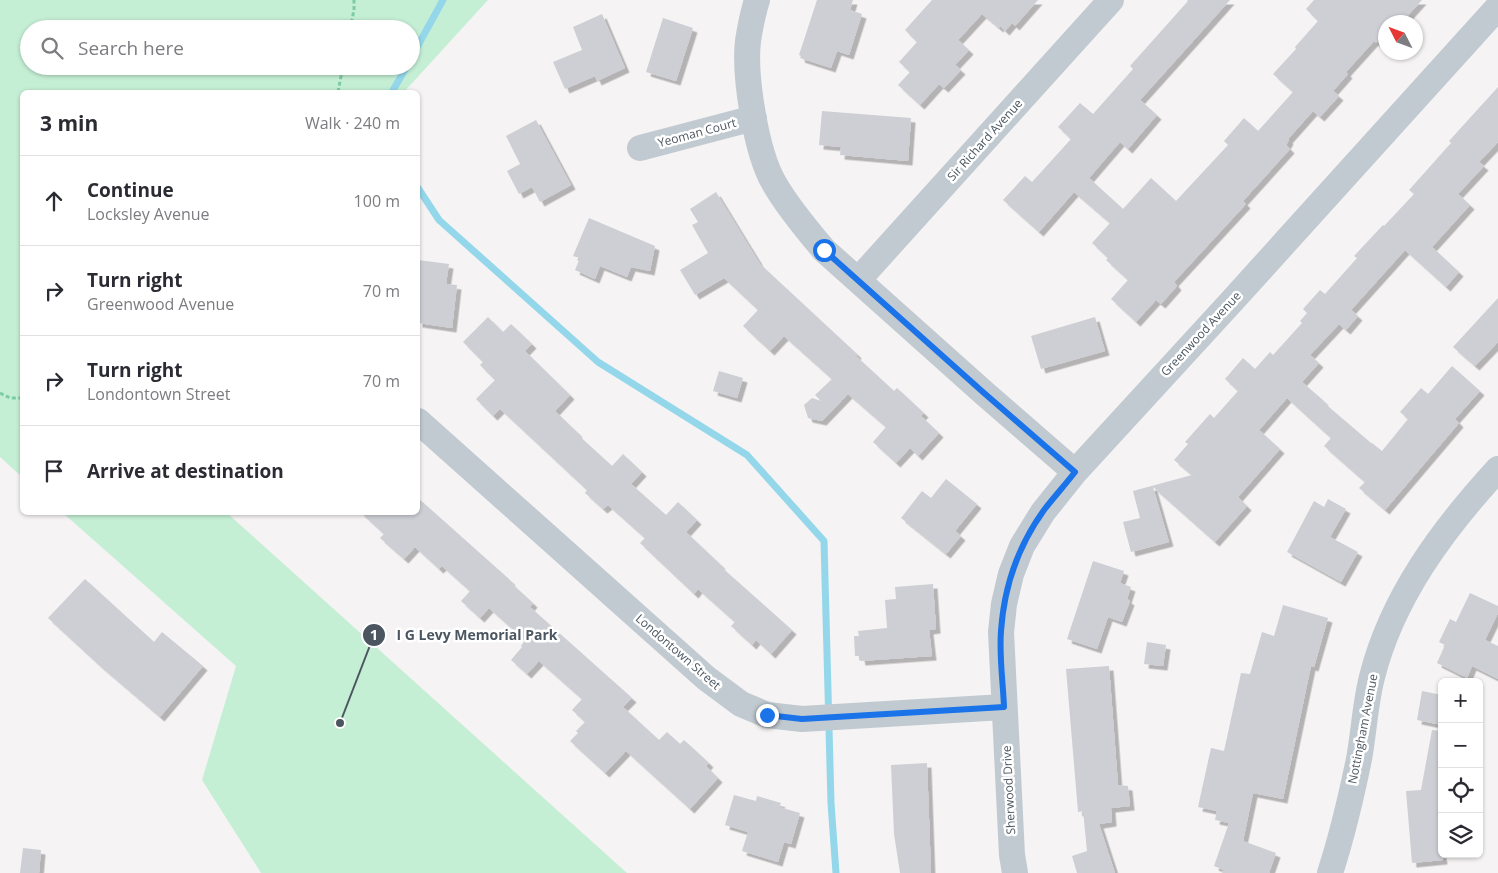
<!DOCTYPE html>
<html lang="en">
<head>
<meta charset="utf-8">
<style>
	body { margin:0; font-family:"Open Sans",sans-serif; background:#f7f7f7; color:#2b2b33 }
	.controls { position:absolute; right:15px; bottom:15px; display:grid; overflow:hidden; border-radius:8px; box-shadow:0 1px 4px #0004 }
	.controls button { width:45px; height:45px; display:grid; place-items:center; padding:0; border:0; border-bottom:1px solid #e1e1e2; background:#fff; color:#2b2b33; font:25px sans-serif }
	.compass { position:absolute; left:1378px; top:15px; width:45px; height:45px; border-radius:50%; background:#fff; box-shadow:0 1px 4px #0004; rotate:312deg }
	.stop { position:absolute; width:15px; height:15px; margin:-11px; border:4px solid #1a73e8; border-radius:50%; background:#fff }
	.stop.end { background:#1a73e8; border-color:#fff; box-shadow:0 1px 5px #0008 }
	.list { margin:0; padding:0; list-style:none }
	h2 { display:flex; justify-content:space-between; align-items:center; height:65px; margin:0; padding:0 20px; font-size:21px }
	h2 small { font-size:16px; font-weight:400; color:#7c7c81 }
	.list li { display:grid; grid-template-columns:32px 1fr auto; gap:15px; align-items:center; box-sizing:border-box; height:90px; padding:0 20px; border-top:1px solid #e1e1e2 }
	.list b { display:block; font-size:19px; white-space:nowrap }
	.list p { margin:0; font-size:16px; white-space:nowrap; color:#7c7c81 }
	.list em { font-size:16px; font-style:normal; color:#7c7c81 }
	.icon { flex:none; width:28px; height:28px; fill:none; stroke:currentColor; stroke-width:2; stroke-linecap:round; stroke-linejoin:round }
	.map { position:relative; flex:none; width:1498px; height:873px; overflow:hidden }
	.search { position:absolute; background:#fff; box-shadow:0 1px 4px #0004; left:20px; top:20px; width:400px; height:55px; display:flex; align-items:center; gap:12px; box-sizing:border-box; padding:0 18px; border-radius:28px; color:#7c7c81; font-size:19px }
	.panel { position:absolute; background:#fff; box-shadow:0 1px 4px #0004; left:20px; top:90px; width:400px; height:425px; border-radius:8px }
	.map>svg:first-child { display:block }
</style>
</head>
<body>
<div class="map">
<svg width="1498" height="873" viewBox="0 0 1498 873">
	<defs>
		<filter id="shadow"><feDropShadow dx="4.5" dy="4.5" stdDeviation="0" flood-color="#0004"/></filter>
	</defs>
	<rect width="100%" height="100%" fill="#f5f3f3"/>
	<!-- green -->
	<path fill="#c5efd5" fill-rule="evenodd" d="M0,0h488l-84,92h-382v385l-22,-20zM29,29h382v37h-382z
		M63,513h164l400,360h-366l-59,-93 34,-114z"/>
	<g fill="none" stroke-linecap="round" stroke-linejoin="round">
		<!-- stream -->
		<path stroke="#94d7ea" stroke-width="7" d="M411,58l32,-58
			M392,92l15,-26
			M418,188l21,32 159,142 149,93 77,86 7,262 5,70"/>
	</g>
	<!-- building -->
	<path fill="#cdcfd5" filter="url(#shadow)" d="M817,0h36l-3,10 12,4 -13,41 -12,-4 -6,17 -31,-10 1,-2 -2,-1z
		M932,0h106l-23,26 -3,-3 -7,8 -5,-5 -1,2 -17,-14 -24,26 11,10 -14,15 6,5 -17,18 -5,-4 -19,21 -22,-20 12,-13 -11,-10 18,-20 -12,-12z
		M1187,0h43l-90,100 17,15 -29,34 -8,-7 -31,36 34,31 28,-31 25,23 52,-56 -4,-4 20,-23 14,13 35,-39 -20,-18 23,-25 -1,-2 23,-26 -12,-12 8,-9h108l-20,22h-16v10l-10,11 -2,-2 -28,31 2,2 -15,17 6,5 -19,21 -7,-6 -25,28 1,1 -3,5 4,4 -47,52 3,3 -72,78 3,4 -16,18 -5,-4 -20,22 -25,-23 17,-19 -22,-20 2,-2 -16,-15 18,-20 -36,-31 -35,40 -36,-32 22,-24 7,6 39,-43 -13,-12 22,-24 13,11 40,-45 -3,-3 58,-65z
		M602,14l23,54 -28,13 -2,-5 -30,13 -12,-27 29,-12 -9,-23z
		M663,18l30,10 -17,53 -30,-9z
		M1498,87v55l-19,20 5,4 -26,28 12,11 -38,42 27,25 -13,15 -41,-37 -54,60 7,6 -12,14 -7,-6 -29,31 9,8 -17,19 22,19 -1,1 48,41h1l10,8 26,-32 -8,-7 21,-24 7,6 24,-28 28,25 -25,28 4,4 -74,87 -26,-22 6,-6 -41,-36 7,-8 -44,-40 -28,32 21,19 -42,48 9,9 -32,36 -62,-55 16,55 -38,10 -8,-30 17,-4 -7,-27 59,-16 -18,-15 14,-16 -3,-2 25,-28 4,4 24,-27 -13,-12 18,-21 12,11 15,-17 3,3 29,-32 -2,-2 7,-8 -4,-4 17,-19 5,4 32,-36 -3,-2 29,-31 1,1 30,-32 -5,-4 42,-47 -2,-2z
		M822,111l89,7 -3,43 -68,-6 1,-8 -22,-2z
		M536,120l35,65 -31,17 -8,-15 -13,7 -12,-23 13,-7 -14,-28z
		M716,192l44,72 97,90 -1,2 38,35 3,-3 27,25 -3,3 18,17 -21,23 -8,-8 -14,15 -23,-21 13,-15 -38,-33 -26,27 -14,-3 -4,-13 8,-7 9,3 -6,-6 17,-16 -48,-43 -14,15 -27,-25 15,-16 -34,-32 -29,17 -15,-25 28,-17 -16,-28 6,-3 -8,-13z
		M589,218l66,28 -5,25 -19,-4 -4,10 -27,-11 -5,13 -20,-9 5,-12 -7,-2z
		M418,260l31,4 -3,20 11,1 -5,43 -34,-5z
		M1498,298v44l-23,24 -22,-19z
		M488,317l15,15 8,-8 21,20 -7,7 45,44 -15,16 23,22 -1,1 35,32 11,-12 19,18 -11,12 35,31 12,-13 19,18 -11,12 35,33 -1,1 72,64 -21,24 -15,-14 -4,5 -21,-19 4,-4 -37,-33 -4,5 -54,-51 5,-5 -37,-33 -5,4 -18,-16 2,-3 -87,-81 -7,7 -17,-17 19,-19 -15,-15 3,-3 -20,-20z
		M1095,317l10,34 -64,18 -10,-33z
		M719,371l24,7 -6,20 -24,-7z
		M946,479l31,25 -22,27 6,5 -15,18 -45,-36 21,-27 9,7z
		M418,498l93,83 -1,1 23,21 -3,4 102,91 -9,9 36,33 8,-8 13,12 4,-4 25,23 -3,3 12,12 -28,31 -64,-58 -21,22 -35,-32 8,-8 -2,-2 9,-9 -13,-12 10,-11 -43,-38 -12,13 -16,-14 11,-13 -1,-1 4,-6 -36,-32 -9,10 -19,-17 9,-10 -28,-25 -3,3 -24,-22 -11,12 -24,-21 4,-4 -24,-22h58z
		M1328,499l18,10 -16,28 28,15 -17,30 -54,-30 27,-51 10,6z
		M1093,561l31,10 -4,12 11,4 -4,12 3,2 -8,21 -14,-5 -11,32 -30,-10z
		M85,579l69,63 8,-10 41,34 -43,51 -62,-53 -50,-46z
		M933,584l3,45 -7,1 3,26 -71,5 -1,-5h-5l-1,-20h5l-1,-5 29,-3 -2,-28 11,-1 -1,-12z
		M1470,593l28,13v7l-13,27 13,6v33l-26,-13 -5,12 -30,-15 8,-18 -6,-3 11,-23 6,3z
		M1283,605l45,13 -14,49 -3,-1 -28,133 -30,-6 -10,48 33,12 -7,20h-47l2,-3 -10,-4 15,-43 -14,-3 2,-9 -19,-4 13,-59 13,3 17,-78 9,1 12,-42 12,4z
		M1147,642l19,3 -3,21 -19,-2z
		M1109,666l9,119 10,1 2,20 -19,2 1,14 -13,2 16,49h-38l-5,-17 15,-5 -4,-40 -5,1 -12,-143z
		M1422,691l20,4v30l-25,-5z
		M1432,730l10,1v92h-3l3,31 1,6 -31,3 -6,-72 15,-1z
		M927,763l4,110h-31l-6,-39 -3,-69z
		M734,795l22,6 1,-5 24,7 -2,4 21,6 -9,31 -7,-2 -6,20 -36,-11 6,-19 -23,-7z
		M23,848l18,2 -2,23h-19z"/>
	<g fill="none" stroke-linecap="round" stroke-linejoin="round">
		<!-- path -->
		<path stroke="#7dcca6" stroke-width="3" stroke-dasharray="4 2.5" stroke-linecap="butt" d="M350,29l4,-19v-10
			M338,92l5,-26
			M0,393l10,5h12"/>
		<!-- minor -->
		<path stroke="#c1cad1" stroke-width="26" d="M757,0c-4,13 -7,28 -9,41 -4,35 8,111 26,142 13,23 33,47 50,67l160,143 91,79
			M640,148l114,-30
			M859,279l252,-279
			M418,421l288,257 35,26 26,11 35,4 202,-12
			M1015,873l-3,-18 -11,-223 3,-28 7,-30 11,-28 21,-34 32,-40 157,-171 266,-294
			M1330,873c12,-37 21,-75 29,-114 5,-27 6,-55 13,-82 20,-80 71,-148 126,-208"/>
	</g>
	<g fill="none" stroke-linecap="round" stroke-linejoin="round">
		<!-- route -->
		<path stroke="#1a73e8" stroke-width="6" d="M767,715l35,4 202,-12c-1,-25 -5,-52 -3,-76 3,-44 17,-85 43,-121 10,-13 21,-25 31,-38l-91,-79 -160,-143"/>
	</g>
	<g text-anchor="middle" stroke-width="5" stroke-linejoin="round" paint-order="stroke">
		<!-- street labels -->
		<g font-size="12" fill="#4b5660" stroke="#fff">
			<text transform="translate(697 133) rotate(-15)" y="4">Yeoman Court</text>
			<text transform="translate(985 140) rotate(-48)" y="4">Sir Richard Avenue</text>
			<text transform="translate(1201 334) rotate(-47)" y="4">Greenwood Avenue</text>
			<text transform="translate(678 652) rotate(41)" y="4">Londontown Street</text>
			<text transform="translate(1363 729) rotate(-79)" y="4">Nottingham Avenue</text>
			<text transform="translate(1009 790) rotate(-93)" y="4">Sherwood Drive</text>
		</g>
	</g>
	<!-- callouts -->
	<path fill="none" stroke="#4b5660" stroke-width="2" d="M340 723L374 635"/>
	<g fill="#4b5660" stroke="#fff" stroke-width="2">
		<circle cx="340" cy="723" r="5"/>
		<circle cx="374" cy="635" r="12"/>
	</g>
	<g font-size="15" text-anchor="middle" font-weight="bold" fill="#fff">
		<text x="374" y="640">1</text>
	</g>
	<g font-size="14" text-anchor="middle" font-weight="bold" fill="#4b5660" stroke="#fff" stroke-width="5" stroke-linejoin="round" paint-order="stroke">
		<text x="477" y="640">I G Levy Memorial Park</text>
	</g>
</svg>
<div class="controls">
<button>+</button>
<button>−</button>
<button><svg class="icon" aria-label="locate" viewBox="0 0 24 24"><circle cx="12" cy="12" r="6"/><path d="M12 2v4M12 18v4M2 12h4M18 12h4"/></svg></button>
<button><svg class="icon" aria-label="layers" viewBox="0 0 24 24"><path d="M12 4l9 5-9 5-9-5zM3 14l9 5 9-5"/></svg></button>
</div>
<svg class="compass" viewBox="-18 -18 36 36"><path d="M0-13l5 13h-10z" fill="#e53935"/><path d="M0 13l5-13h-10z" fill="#7c7c81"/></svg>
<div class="stop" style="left:824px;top:250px"></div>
<div class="stop end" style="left:767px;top:715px"></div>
<div class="search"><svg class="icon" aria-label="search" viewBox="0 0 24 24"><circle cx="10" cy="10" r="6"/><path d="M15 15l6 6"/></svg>Search here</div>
<section class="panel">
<h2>3 min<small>Walk · 240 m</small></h2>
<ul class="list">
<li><svg class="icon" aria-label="ahead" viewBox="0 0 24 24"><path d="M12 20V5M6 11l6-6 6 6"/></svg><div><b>Continue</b><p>Locksley Avenue</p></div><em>100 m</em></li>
<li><svg class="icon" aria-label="right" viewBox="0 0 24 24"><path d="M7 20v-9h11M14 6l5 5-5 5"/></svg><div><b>Turn right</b><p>Greenwood Avenue</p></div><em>70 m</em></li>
<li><svg class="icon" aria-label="right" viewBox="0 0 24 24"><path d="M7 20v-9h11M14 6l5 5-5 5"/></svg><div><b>Turn right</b><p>Londontown Street</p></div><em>70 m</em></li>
<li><svg class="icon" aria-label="arrive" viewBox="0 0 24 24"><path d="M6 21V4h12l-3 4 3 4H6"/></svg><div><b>Arrive at destination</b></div></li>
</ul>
</section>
</div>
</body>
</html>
